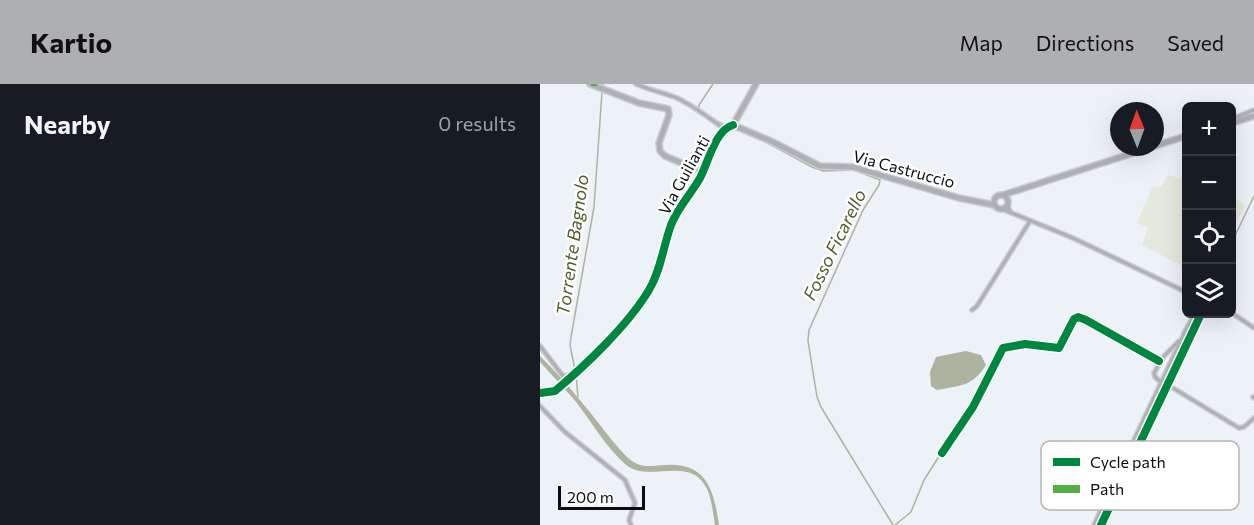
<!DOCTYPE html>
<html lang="en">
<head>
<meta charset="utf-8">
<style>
	body { margin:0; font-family:Commissioner,sans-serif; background:#20242c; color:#f1f3f6 }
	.controls { position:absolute; right:18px; top:18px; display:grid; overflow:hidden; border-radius:9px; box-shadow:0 6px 24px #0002 }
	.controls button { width:54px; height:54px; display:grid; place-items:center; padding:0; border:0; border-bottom:2px solid #363941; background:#171b24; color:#f1f3f6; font:30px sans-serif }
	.compass { position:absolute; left:570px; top:18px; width:54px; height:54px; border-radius:50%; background:#171b24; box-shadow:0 6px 24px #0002; rotate:359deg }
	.scale { position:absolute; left:18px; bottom:15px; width:87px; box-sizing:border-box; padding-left:6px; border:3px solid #090c10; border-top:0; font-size:16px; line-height:21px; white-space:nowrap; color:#090c10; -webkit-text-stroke:4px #fff; paint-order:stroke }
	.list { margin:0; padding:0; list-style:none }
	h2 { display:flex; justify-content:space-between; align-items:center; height:78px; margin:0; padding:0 24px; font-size:26px }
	h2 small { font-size:20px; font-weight:400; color:#9ea1a6 }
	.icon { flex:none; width:33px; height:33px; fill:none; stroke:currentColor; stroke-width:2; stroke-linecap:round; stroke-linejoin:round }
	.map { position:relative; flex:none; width:714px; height:441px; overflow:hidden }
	header { display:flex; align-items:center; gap:36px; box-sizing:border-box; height:84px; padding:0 30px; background:#adafb3; color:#111 }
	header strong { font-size:28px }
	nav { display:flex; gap:33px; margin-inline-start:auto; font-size:21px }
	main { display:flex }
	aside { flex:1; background:#171b24 }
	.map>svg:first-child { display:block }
</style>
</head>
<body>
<header>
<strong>Kartio</strong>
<nav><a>Map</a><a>Directions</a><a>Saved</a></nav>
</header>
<main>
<aside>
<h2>Nearby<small>0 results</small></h2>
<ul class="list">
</ul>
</aside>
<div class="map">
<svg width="714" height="441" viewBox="0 0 714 441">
	<rect width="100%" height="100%" fill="#edf1f8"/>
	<!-- green -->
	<path fill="#e4e9dd" d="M628,91l18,5v88l-44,-23 6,-18 -11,-4 16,-37 8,1z
		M692,112l13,10 -13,25z"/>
	<!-- water -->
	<path fill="#acb39e" d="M426,267l15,4 5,10c-14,22 -25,20 -49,25l-6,-4 -1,-14 6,-15z
		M0,272c15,15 30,31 43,48 15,17 28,37 44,53 13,12 22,9 38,8 43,-3 49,27 54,60h-4c-2,-12 -3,-25 -8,-36 -17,-36 -59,-4 -82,-25 -19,-17 -33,-41 -48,-61 -12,-14 -25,-28 -37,-41z"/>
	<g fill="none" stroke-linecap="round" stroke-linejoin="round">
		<!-- stream -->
		<path stroke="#acb39e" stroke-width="1.5" d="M63,1v-1
			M159,25v-4l14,-21
			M173,35l14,7
			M192,44l32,13 48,26 11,4 31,-1 26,10 -1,5 -16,25 -54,120 -1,11 9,56 4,10 72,118
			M692,158l22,-46
			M35,286l-5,-25 1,-8 23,-130 8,-115
			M36,291l2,22
			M355,441l16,-13 13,-32 14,-22
			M559,441l98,-211"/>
		<defs>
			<path id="street" d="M96,0c14,6 28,9 41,14 17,8 32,20 48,31
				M692,35l22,-9
				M468,120l1,6 3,3
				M462,125l71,29 113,54
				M432,226l5,-4 53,-85
				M692,229l22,15
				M644,249l11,-19
				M0,262l23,30 9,-1
				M622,299l-7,-6 -1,-4 10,-17 15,-15
				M628,301l71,43 5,-1 10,-9
				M713,313l1,1
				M0,322l25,26 60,48 10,23 -6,17 2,5
				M402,369l31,-46 30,-59 22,-4 34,4 15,-29 4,-2 8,3 73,41
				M554,441l91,-193
				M561,441l100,-211"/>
			<path id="secondary" d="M50,0l49,19 29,6 1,6 -10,28 1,8 5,5 38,16
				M692,39l22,-7
				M193,41l40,17 47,24 33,1 106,31 35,7
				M193,41l23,-41
				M615,62l31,-10
				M454 118a7 7 0 1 1 14 0a7 7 0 1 1-14 0Z
				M463,111l149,-48
				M0,309l15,-2c31,-26 73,-66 94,-101 12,-20 14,-43 22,-65 7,-18 20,-31 29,-47 8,-15 15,-48 33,-53"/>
		</defs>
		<!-- street casing -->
		<use href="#street" stroke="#c9cdd2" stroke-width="6"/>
		<!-- secondary casing -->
		<use href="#secondary" stroke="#c9cdd2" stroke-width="8"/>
		<!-- street -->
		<use href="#street" stroke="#afb0b3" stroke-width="3"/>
		<!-- secondary -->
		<use href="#secondary" stroke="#adb0b4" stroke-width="5"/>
		<!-- quiet -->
		<path stroke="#54b044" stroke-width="6" stroke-dasharray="12 6" stroke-linecap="butt" d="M54,2v-2"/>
		<defs>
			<path id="cycleway" d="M0,309l15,-2c31,-26 73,-66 94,-101 12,-20 14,-43 22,-65 7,-18 20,-31 29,-47 8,-15 15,-48 33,-53
				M402,369l31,-46 30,-59 22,-4 34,4 15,-29 4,-2 8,3 73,41
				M561,441l100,-211"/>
		</defs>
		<!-- cycleway casing -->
		<use href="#cycleway" stroke="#fff" stroke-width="11"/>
		<!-- cycleway -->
		<use href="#cycleway" stroke="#00873e" stroke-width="8"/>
	</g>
	<g text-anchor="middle" stroke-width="5" stroke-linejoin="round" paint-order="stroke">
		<!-- street labels -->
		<g font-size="16" fill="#090c10" stroke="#fff">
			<text transform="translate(364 85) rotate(15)" y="6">Via Castruccio</text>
			<text transform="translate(144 91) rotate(-61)" y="6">Via Guilianti</text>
		</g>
		<!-- water labels -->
		<g font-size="18" font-style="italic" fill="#525d28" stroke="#fff">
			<text transform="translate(33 161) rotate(-82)" y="6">Torrente Bagnolo</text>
			<text transform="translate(295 161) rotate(-64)" y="6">Fosso Ficarello</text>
		</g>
	</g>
	<!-- legend -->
	<rect x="501" y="357" width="198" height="69" rx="9" fill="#fff" stroke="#b5b6b7" stroke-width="1.5"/>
	<rect x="513" y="374" width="27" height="8" fill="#00873e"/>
	<rect x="513" y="401" width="27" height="8" fill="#54b044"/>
	<g font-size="16" fill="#090c10">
		<text x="550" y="384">Cycle path</text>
		<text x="550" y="411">Path</text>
	</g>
</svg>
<div class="controls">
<button>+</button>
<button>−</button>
<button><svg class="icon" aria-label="locate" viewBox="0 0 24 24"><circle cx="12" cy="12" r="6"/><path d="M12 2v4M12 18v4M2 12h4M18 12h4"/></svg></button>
<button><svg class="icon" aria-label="layers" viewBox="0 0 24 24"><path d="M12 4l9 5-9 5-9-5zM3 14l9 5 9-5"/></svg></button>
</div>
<svg class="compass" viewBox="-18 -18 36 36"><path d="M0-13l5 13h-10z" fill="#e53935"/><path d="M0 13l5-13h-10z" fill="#9ea1a6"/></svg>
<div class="scale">200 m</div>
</div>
</main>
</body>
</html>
